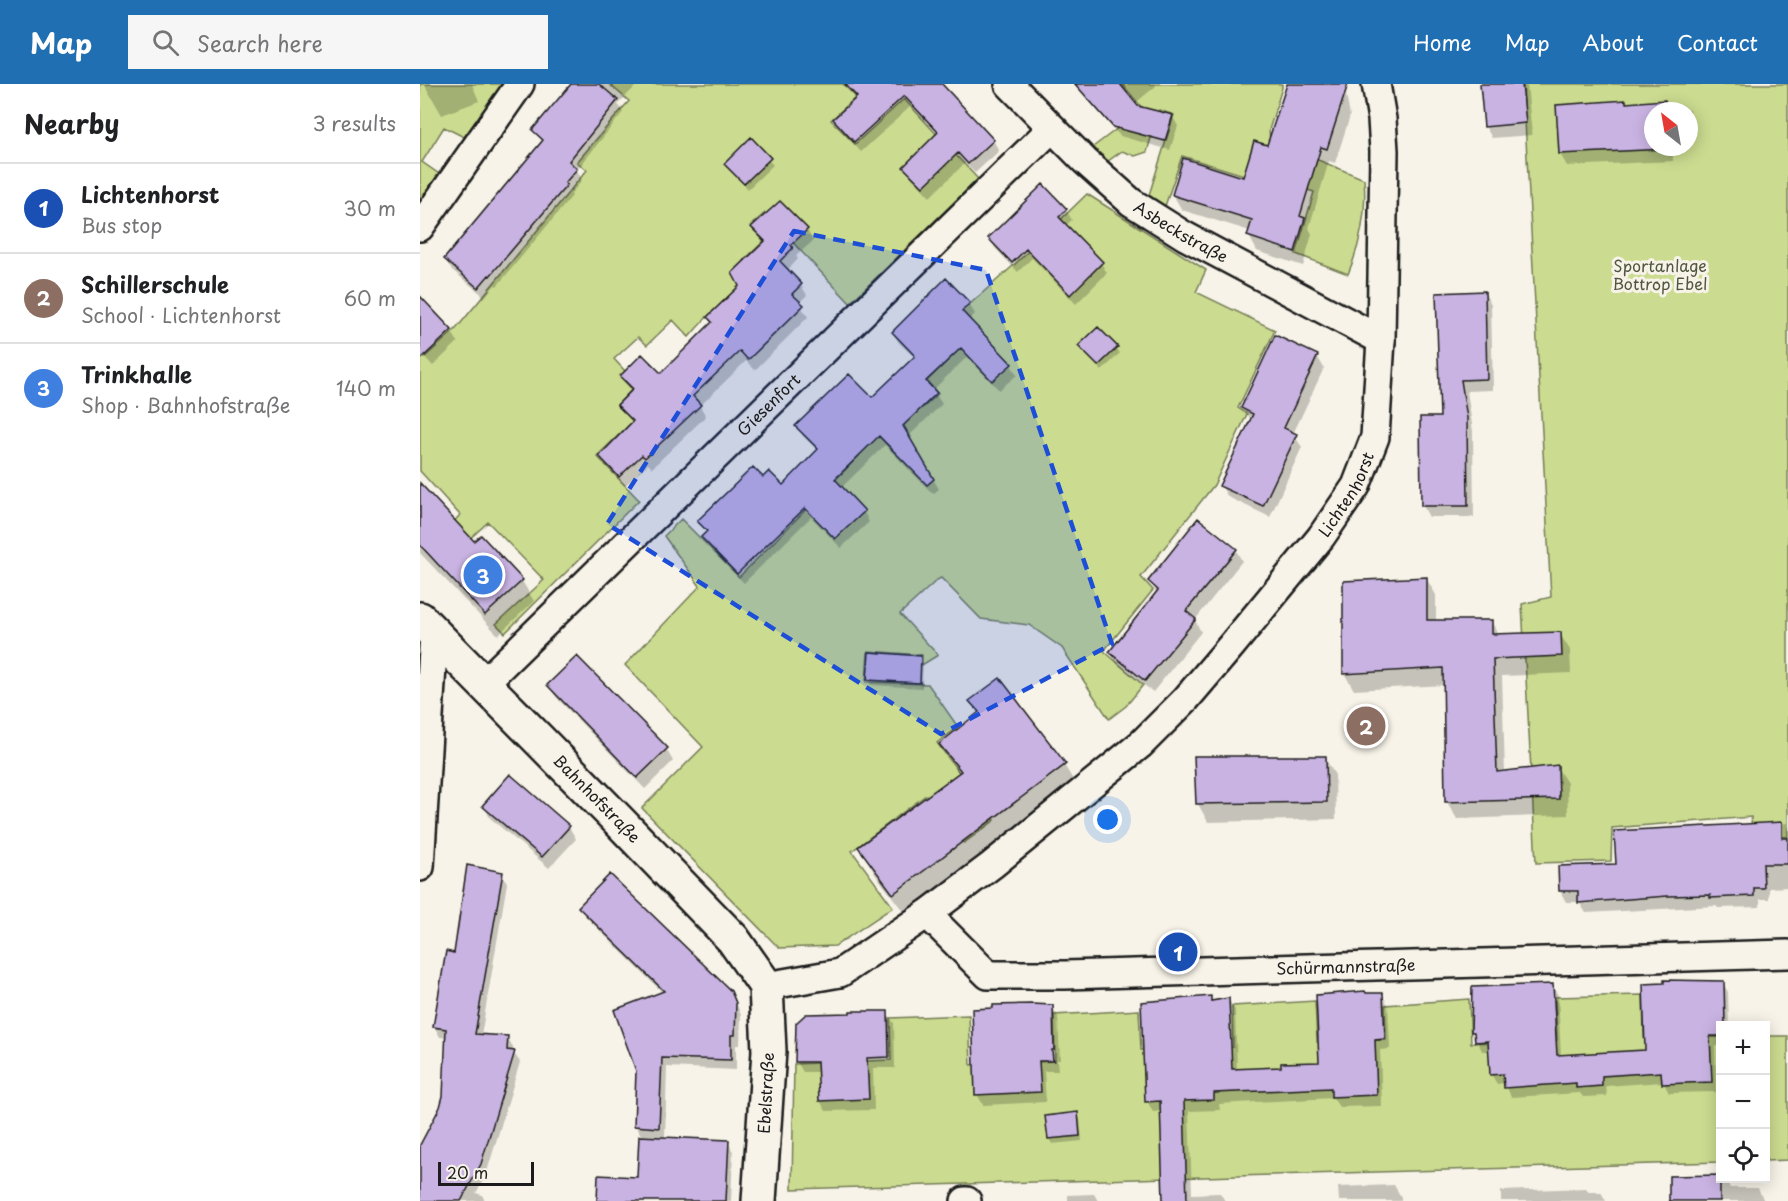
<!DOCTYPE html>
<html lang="en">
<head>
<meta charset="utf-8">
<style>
	body { margin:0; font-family:"Playpen Sans",sans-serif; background:#f6f6f6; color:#202124 }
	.controls { position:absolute; right:18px; bottom:18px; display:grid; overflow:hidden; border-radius:0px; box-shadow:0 3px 15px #0003 }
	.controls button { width:54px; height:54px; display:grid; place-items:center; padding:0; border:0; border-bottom:2px solid #e0e0e0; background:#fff; color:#202124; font:30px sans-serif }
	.compass { position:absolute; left:1224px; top:18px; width:54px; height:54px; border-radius:50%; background:#fff; box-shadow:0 3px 15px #0003; rotate:329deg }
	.scale { position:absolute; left:18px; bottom:15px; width:96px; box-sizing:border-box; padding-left:6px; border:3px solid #1c1c1c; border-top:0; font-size:16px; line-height:21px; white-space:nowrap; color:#1c1c1c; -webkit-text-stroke:4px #f7f3e8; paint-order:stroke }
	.you { position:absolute; left:688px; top:736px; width:21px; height:21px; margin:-15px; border:4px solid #fff; border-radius:50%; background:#1a73e8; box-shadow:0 0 0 9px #1a73e833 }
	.badge { display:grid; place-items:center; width:39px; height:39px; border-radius:50%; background:#1f6fb2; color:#fff; font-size:20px; font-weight:700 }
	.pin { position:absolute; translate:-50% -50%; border:3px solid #fff; box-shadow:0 2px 6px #0006 }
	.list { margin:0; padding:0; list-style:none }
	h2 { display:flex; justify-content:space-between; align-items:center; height:78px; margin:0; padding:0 24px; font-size:26px }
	h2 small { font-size:20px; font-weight:400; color:#757577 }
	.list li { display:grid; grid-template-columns:39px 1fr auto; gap:18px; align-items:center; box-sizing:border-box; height:90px; padding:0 24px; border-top:2px solid #e0e0e0 }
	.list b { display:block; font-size:22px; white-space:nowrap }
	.list p { margin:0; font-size:20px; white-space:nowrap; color:#757577 }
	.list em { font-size:20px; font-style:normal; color:#757577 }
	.icon { flex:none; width:33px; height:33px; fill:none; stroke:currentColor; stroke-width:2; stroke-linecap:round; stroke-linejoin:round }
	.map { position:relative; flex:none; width:1368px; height:1117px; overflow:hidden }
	header { display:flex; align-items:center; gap:36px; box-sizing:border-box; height:84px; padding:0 30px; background:#1f6fb2; color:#fff }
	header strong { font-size:28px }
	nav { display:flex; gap:33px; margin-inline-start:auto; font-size:21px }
	.search { width:420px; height:54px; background:#f6f6f6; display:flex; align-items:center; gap:15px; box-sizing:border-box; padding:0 21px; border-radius:0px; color:#757577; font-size:22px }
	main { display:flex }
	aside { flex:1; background:#fff }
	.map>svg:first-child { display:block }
</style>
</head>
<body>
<header>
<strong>Map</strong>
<div class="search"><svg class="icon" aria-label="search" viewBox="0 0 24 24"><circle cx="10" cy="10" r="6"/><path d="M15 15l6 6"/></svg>Search here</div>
<nav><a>Home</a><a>Map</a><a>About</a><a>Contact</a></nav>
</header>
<main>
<aside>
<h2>Nearby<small>3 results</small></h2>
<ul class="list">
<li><span class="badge" style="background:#1a4fb4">1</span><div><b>Lichtenhorst</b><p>Bus stop</p></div><em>30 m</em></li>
<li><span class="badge" style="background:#8d6e63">2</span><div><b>Schillerschule</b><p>School · Lichtenhorst</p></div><em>60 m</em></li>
<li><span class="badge" style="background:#3f7fe0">3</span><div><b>Trinkhalle</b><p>Shop · Bahnhofstraße</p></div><em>140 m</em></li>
</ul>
</aside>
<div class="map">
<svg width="1368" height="1117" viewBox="0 0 1368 1117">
	<rect width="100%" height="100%" fill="#f7f3e8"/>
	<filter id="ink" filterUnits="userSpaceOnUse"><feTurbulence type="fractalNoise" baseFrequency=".0167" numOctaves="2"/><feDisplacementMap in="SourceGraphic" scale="12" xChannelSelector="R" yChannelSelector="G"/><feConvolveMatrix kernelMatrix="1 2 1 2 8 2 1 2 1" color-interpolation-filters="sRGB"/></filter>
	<g filter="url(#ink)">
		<!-- green -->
		<path fill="#cbdc90" stroke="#747c56" stroke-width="1.5" fill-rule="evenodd" d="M0,0h84l-40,53 -20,-10 -22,35 17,12 -19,26z
			M189,0h234l13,13 -25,23 24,24 49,-45 74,80 -128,124 -85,-90 -15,13 14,15 -20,19 16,15c-29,18 -49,36 -71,62l-16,-17 -26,25 -9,-8 -24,22 11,12 -5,6 12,12 -15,16 16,16 -36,35 42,44 -134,133 -9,-9 48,-44 -56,-58 -48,44 -14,-15 34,-36 -40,-44v-119l5,5 31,-28 131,-159 -10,-8 52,-61z
			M702,0h160v4l-13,42 1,10 94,39c3,33 -3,64 -16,95l-52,-20 18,-62 -50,-16 -20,-1 -62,-19 -17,50 -16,-11 25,-80 -15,-5 -12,42 -12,4 -13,-5 -14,10 -15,-14 50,-38z
			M1103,0h265v753l-36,-3 -1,-17 -139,11 -1,33 -75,2 -14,-259 29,-7zM1233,27h36v36h-36z
			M667,110l119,76 -10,22 79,38 -37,78 9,6 -33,71 -73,92 12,13 -49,61 39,34 -17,21 -17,13 -47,-71 -33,-23 -48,-6 -40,-41 -4,2 -37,34 38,41 -16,10v-10l-54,-4 -2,31 62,2 30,43 -21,16 58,77 -31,23 -38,-48 -74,56 41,56 -58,39 -56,2 -137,-140 61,-61 -78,-82 75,-79 -36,-50 17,-17 58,58 120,-121 -2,-42 38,39 16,-16 -12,-19 18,-18 7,7 14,-13 -11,-13 33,-32 -16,-19 24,-12 -6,-7 52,-46z
			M1223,911l1,44 76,-2v125l-928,27 2,-125 97,-4 -1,-42 79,-3 2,50 84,-4 -1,-46 85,-5 2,40 92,-3 -1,-41 83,-5 2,41 69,-2 -1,-35 84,-6 2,44 86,-3 -2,-43z
			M1346,952h22v124l-22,1z"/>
		<!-- shadow -->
		<path fill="#0003" d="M4,0h48l7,17 -37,14z
			M153,0h65l-20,20 5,8 -46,58 5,10 -11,14 1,2 -75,90 -2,-1 -10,12 -33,-27 -7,-10 98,-117 -9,-13z
			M423,0h95l55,56 6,11 -24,22 -10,-10 -35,34 -19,-20 -6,-10 33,-33 -27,-28 -50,46 -20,-22 -6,-10 22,-21z
			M654,0h81l1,2 -23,19 39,11 6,10 -8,24 -50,-14z
			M868,0h56l6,32 -15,47 -6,-2 -20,67 3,6 -9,32 -46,-15 -8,-15 1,-5 -68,-21 -9,-15 71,-16 24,-32z
			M1061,0h46l5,51 -40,3 -7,-12z
			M1244,18l6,9h-17v36h20v14l-106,5 -7,-12 66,-50z
			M331,56l22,25 -25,24 -22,-25z
			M646,126l6,10 -7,6 36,37 6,10 -31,31 -44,-46 -14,14 -23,-24 -5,-10z
			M333,143l54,3 6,11 -17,15 2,3 -11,12 14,14 6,10 -8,8 9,14 -53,53 -9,-9 -46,45 6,10 -54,52 -4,-4 -23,22 -18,-19 -6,-11 32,-33 -14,-18 13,-13 -10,-16 39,-1 51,-51 -4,-6 33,-32 23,-43z
			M526,196l23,24 6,10 -6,6 42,45 6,10 -18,15 -32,-33 -34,33 9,14 -34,33 31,52 -6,5 -48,-49 -44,43 23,24 5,10 -28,26 -30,-31 -67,66 -35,-36 -6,-10 4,-4 -8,-12 64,-42 20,8 35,-36 -15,-15 -6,-10 75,-26 43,-42 -16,-15 -6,-10z
			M1064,208l7,12 2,86 -26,1 6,40 1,86h-45l-6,-11 19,-88z
			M0,215l31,32 7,11 -25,24 -13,-14z
			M660,263l36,1 4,5 -18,18z
			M897,272l7,12 -31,66 9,13 -32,70 -42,-20 -7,-11 31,-65 -10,-13z
			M0,401l54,58 48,38 12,20 -36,34 -78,-82z
			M816,466l6,11 -47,59 6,12 -48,60 -36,-28 -7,-12 46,-60 -6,-11z
			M1006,494l10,17v26h55l8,14 61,-1 10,16 1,23 -69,3 3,97 52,-6 10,16 1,32 -111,4 -10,-17 -2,-117 -91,5 -10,-17z
			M500,573l3,6 -1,25 -51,-3 -3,-5z
			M129,602l117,63 7,12 -28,28 -89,-92z
			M551,617l93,64 16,26 -171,128 -34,-45 -15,-27 99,-73 -18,-30 38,-30z
			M775,674h130l10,17 1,44 -128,3 -10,-18z
			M64,722l85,21 7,12 -27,29 -59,-50z
			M1368,739v64l-19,1v11h-9v8l-42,1 -2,-2 -130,7 -7,-11h-13l-6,-11 57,-26 -1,-33z
			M82,789l5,10 -26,153 26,1 6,10v5l7,10 -34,113 -10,18 6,2 3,6h-65v-43l24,-62 3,-58 -7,-1 -6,-11 21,-72z
			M160,823l150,85 6,11 5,12 -1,30h-4v25l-69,-3 -2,71 63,4 5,10 -2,49h-133l40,-22 4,-42 -6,-11 27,-133 -77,-76z
			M1303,899l5,9 1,34h-9v20h-5l1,46 -47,1 -6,-11 -57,4 1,10 -24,1 -3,-4 -69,4 -6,-14 -8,1 -6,-10 -1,-23h-8l-9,-19 79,-46 6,9 3,62 86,-6z
			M962,910l6,11 2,44 -10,1 2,56 -43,1 -6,-9 -114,6 1,6 -31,1 3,83 28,-1 5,8h-61l-2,-90 -9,1 -6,-11 63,-103 3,4 16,-2 6,10 2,60 46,-2 37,-5 46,-68z
			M632,922l6,11 2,43h-3l1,11h-14l2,31 -63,3 -6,-11z
			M467,929l7,10 1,45h-22l1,42 -48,1 -6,-10 -1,-29h-16l-6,-10z
			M657,1030l3,5 2,22 -30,3 -3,-5z
			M1300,1092v2h5l5,10h28l6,13h-93l-1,-23z
			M974,1101l7,12v4h-62l-1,-14z
			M1166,1104l3,4h12l5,9h-105v-10z
			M674,1110l4,7h-30v-6z"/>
		<!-- building -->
		<path fill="#c9b3e2" stroke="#1c1c1c" stroke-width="1.5" d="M151,0h28l19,16 -49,61 8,8 -12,14 2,2 -77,91 -1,-1 -11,13 -34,-29 99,-119 -11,-10z
			M425,0h97l52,56 -26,24 -10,-11 -35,34 -20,-20 35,-35 -34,-36 -50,46 -21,-23 24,-22z
			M655,0h45l18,22 35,9 -8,26 -52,-14z
			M867,0h61l-21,65 -6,-2 -21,69 5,2 -10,34 -48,-16 5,-16 -80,-25 11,-37 60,19 11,-36 13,4z
			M1060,0h42l4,39 -42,4z
			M1206,16v3l39,-3 1,11h-13v36h14v2l-108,5 -3,-49z
			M331,53l20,21 -27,26 -20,-20z
			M623,100l24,25 -8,8 44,45 -33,33 -44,-46 -14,14 -24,-25z
			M360,117l28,28 -17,16 2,3 -13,13 22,23 -10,10 12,11 -56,55 -8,-9 -47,45 8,9 -56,53 -3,-3 -23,22 -20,-21 34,-35 -16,-16 16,-16 -13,-13 22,-22 19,19 51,-51 -5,-5 32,-31 -7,-13 33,-32 -14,-14z
			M526,194l24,25 -8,8 50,53 -20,17 -31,-33 -35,33 11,12 -34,33 31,53 -7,6 -48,-49 -44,43 30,32 -30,28 -30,-31 -68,66 -36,-37 6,-6 -10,-10 56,-54 10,10 6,-6 14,14 35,-36 -23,-23 54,-52 23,23 43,-41 -23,-24z
			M1065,207l2,88 -26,1 6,38 1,88h-47l-1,-89h20l-4,-124z
			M0,212l32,34 -32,30z
			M678,243l20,20 -20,19 -20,-20z
			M855,251l43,20 -34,73 13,6 -34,72 -44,-20 34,-72 -12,-6z
			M0,399l54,58 7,-6 42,45 -38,35 -65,-70z
			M778,434l39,31 -51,62 10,8 -51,62 -36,-29 49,-62 -10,-9z
			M1007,493v43h65v14l69,-2 1,24 -69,3 4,113 61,-7 1,34 -114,3 -2,-134 -100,6v-93z
			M449,568l52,4 -1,27 -53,-3z
			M157,572l91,92 -31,30 -90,-93z
			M580,594l66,86 -173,130 -35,-47 103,-76 -22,-27 40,-32 -10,-11z
			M774,672h132l1,46 -131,2z
			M90,690l60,52 -28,31 -60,-51z
			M1362,738v16h6v26h-25l1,24h-10v8l-44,2v-3l-42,1 -90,7v-12h-19l-1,-25 58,-2 -2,-33z
			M47,781l36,7 -28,162 33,2 -1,14 8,1 -34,113 -20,37h-41v-56l20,-38 3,-11 3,-67 -13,-2 13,-76 8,2z
			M190,790l121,117 5,12 -1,32h-4v25l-69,-2 -3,70 -25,-2 2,-55 -22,-61 50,-19 -86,-84z
			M1244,896l60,1 1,44h-5v11h-10l2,46 -50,2 -1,-12 -59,4v10l-26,2v-5l-72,5 -1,-14 -13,1 -2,-34 -13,1 -1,-10h-3l1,-45 81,-3 4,71 88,-5 -2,-66 21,-1z
			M945,907l1,2h17l2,46 -10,1 2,55 -46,2v-9l-117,5v7l-30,1 3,100h-24l-3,-100 -15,1 -4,-100 70,-6v5l18,-3 3,71 49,-2v-4l38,-1 -3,-67z
			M612,920l21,1 1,45h-2l1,11h-14l2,31 -66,3 -3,-86 21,-1v-3z
			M430,927h38l1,46 -22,1 2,41 -50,2 -2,-39h-22l1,-39 10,-9 44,-1z
			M658,1028l2,24 -32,3 -3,-23z
			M219,1052l90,4 -3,61h-129l1,-26 39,2z
			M1300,1091v26h-51v-25z"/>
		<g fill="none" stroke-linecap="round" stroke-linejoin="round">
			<defs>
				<g id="street">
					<path id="s1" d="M589,0l76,77 46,41 54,34 196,104"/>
					<path d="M0,143l100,-143"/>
					<path id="s2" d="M64,599l568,-555"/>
					<path d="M0,783l14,-234"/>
					<path id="s3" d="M507,830l61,61h77l723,-21"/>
					<path id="s4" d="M346,902l74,-13 87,-59 65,-49 149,-121 45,-45 46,-54 89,-108 35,-51 19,-49 6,-97 3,-189 -2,-32 -6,-35"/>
					<path d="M545,1117h2"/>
				</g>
				<g id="secondary">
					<path id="s5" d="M0,535l198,201 115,119 33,47 3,65 -10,150"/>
				</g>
			</defs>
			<!-- street casing -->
			<use href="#street" stroke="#1c1c1c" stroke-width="32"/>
			<!-- secondary casing -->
			<use href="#secondary" stroke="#1c1c1c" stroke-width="38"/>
			<!-- street -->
			<use href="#street" stroke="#f7f3e8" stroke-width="27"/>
			<!-- secondary -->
			<use href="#secondary" stroke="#f7f3e8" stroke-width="33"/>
		</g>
	</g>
	<!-- marked area -->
	<path fill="#1d4ed8" fill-opacity="0.2" stroke="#1d4ed8" stroke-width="4.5" stroke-dasharray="12 8" stroke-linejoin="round" d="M374,147l192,39 126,374 -171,90 -334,-210z"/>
	<g text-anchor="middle" stroke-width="6" stroke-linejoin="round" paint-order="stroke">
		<!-- street labels -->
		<g font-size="16" fill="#1c1c1c" stroke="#f7f3e8">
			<text dy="6" stroke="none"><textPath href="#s1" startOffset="228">Asbeckstraße</textPath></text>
			<text dy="6" stroke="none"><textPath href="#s2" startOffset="398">Giesenfort</textPath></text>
			<text dy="6" stroke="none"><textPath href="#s4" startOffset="778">Lichtenhorst</textPath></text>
			<text dy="6" stroke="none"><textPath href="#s5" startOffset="252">Bahnhofstraße</textPath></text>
			<text dy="6" stroke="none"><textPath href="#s3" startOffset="444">Schürmannstraße</textPath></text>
			<text transform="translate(346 1009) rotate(-87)" y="6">Ebelstraße</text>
		</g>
		<!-- park labels -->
		<g font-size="16" fill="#51563f" stroke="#f7f3e8">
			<text x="1240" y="188">Sportanlage<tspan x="1240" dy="18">Bottrop Ebel</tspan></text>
		</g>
	</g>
</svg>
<div class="controls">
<button>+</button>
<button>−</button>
<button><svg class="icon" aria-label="locate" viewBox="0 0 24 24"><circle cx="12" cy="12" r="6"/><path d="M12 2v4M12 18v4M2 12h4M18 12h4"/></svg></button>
</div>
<svg class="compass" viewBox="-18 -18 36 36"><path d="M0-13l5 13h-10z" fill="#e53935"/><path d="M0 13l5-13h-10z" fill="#757577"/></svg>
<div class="scale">20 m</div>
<div class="you"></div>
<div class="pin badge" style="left:758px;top:868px;background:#1a4fb4">1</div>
<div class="pin badge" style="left:946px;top:642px;background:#8d6e63">2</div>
<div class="pin badge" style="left:63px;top:491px;background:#3f7fe0">3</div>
</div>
</main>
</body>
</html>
